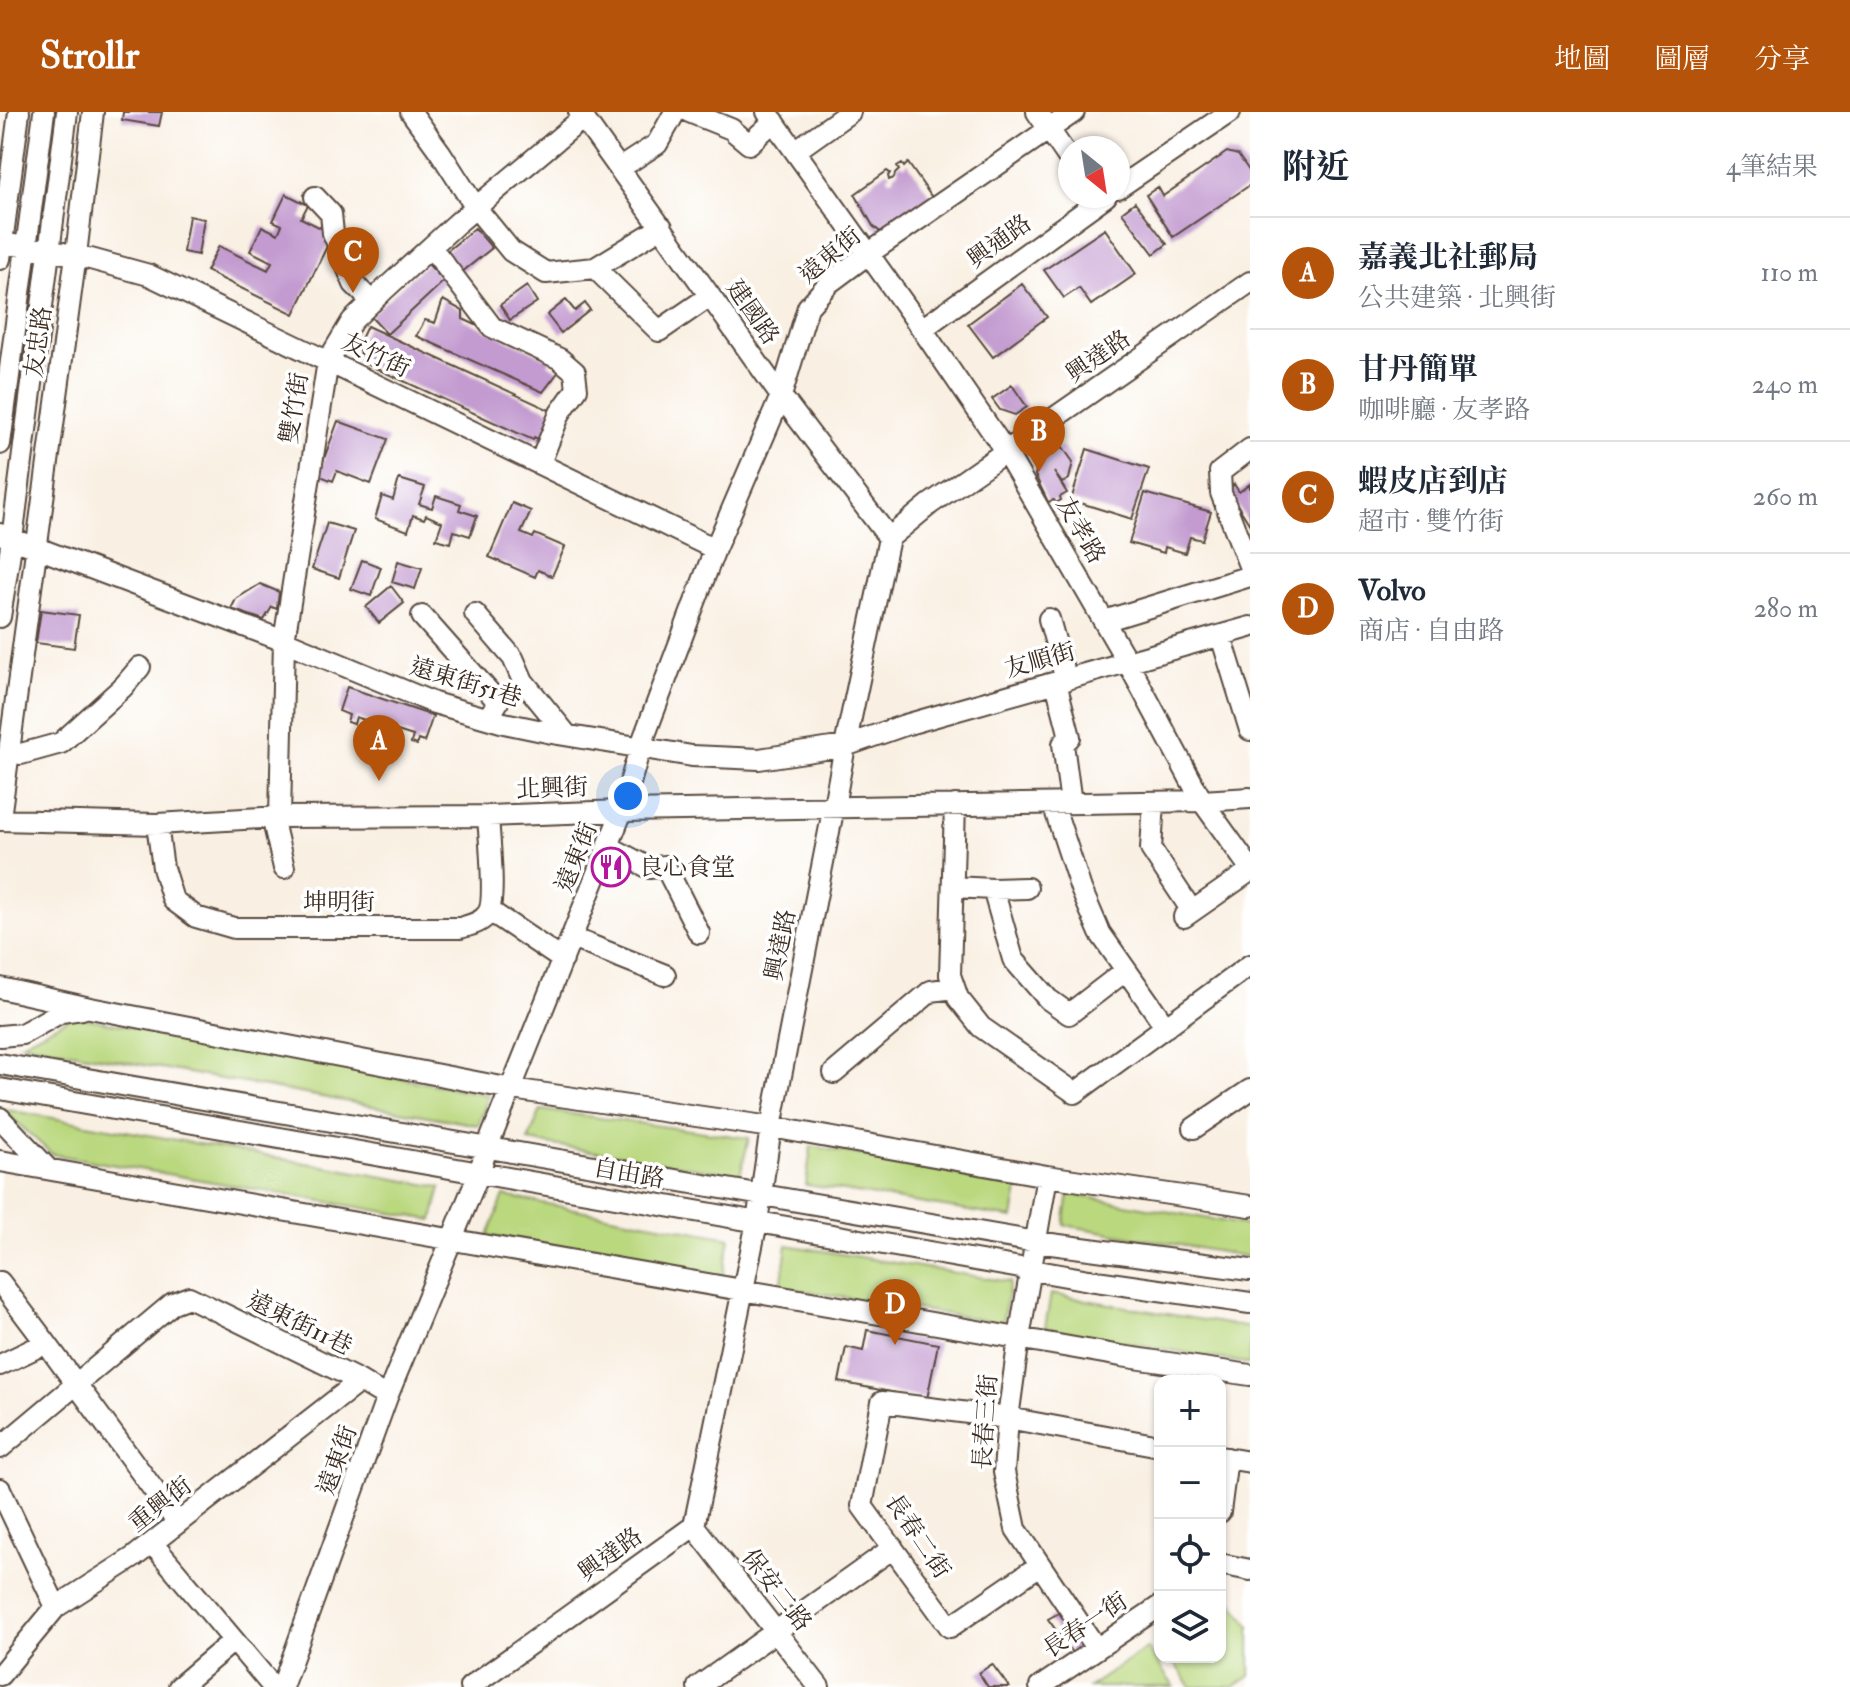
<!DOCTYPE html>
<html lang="zh-TW">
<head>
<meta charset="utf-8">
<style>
	body { margin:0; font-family:"IM FELL Double Pica","Noto Serif TC",serif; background:#f2f2f3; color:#1f2937 }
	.controls { position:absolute; right:24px; bottom:24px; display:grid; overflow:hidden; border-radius:16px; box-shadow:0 2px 6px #0004 }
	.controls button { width:72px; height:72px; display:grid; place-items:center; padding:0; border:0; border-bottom:2px solid #e0e1e3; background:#fff; color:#1f2937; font:40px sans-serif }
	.compass { position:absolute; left:1058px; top:24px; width:72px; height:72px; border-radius:50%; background:#fff; box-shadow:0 2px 6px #0004; rotate:150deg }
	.you { position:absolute; left:628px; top:684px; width:28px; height:28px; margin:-20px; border:6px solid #fff; border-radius:50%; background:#1a73e8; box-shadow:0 0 0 12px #1a73e833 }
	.badge { display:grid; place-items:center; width:52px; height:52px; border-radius:50%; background:#b45309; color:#fff; font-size:26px; font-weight:700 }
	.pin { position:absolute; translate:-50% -66px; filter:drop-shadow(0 2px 4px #0008) }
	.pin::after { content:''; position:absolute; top:42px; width:28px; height:24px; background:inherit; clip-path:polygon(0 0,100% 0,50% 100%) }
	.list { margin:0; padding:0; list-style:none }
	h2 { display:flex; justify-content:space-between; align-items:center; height:104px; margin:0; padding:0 32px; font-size:34px }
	h2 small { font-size:26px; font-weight:400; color:#747a83 }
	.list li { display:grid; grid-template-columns:52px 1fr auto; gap:24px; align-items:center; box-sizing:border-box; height:112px; padding:0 32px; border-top:2px solid #e0e1e3 }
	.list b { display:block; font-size:30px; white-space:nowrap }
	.list p { margin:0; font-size:26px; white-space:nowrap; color:#747a83 }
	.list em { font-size:26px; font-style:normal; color:#747a83 }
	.icon { flex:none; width:44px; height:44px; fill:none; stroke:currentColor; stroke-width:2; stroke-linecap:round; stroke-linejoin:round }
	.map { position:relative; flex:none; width:1250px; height:1575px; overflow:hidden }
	header { display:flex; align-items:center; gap:48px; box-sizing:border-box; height:112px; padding:0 40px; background:#b45309; color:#fff }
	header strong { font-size:38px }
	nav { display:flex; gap:44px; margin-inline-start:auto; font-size:28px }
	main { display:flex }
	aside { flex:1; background:#fff }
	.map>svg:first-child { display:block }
</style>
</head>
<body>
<header>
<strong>Strollr</strong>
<nav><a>地圖</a><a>圖層</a><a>分享</a></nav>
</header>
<main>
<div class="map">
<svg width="1250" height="1575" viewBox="0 0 1250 1575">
	<rect width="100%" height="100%" fill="#fff"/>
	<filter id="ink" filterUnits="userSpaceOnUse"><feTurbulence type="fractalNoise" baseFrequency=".0125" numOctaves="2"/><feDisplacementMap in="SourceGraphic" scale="16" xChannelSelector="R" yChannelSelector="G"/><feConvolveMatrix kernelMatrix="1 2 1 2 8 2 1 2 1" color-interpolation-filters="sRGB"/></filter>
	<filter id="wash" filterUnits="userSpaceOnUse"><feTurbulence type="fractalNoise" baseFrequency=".006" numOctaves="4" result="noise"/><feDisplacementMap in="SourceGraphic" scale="32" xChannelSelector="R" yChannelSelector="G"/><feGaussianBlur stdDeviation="1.8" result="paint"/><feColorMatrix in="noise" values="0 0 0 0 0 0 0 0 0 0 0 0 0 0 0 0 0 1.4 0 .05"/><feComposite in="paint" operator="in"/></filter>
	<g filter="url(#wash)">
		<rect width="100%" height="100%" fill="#f9f0e3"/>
		<!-- green -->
		<path fill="#bad87e" stroke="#7a814e" stroke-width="2" d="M73,904l416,79 -11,30 -457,-82z
			M2,997l439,78 -8,33 -381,-66z
			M541,998l208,28 -9,37 -212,-34z
			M811,1034l208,38 -6,34 -207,-33z
			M1069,1082l181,32v31l-186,-32z
			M504,1084l226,42 -7,39 -235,-41z
			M787,1133l223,37 -8,41 -221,-36z
			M1051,1182l199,34v36l-205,-36z
			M1230,1486l20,28v50l-16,11h-43l-21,-30h50v-52z
			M1147,1536l27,39h-85z"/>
		<g id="blocks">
			<!-- building -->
			<path fill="#c39bd0" d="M123,0h39l-3,14 -37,-6z
				M1227,40l11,3 12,17v13l-77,52 -27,-42 12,-8 5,9z
				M908,51l25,36 -50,33 -4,-1 -6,-5 -18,-32 32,-23 3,2 -2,3 1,4 5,-2 1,-4 4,-4 -2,-3 5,-3 2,3z
				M286,82l22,11 -7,13 32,16 -39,80 -88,-43 13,-25 49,24 4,-8 -22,-11 12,-25 16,8 4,-9 -9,-4z
				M1135,90l32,42 -13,10 -32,-42z
				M189,104l15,3 -6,36 -15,-3z
				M475,116l17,20 -30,24 -16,-20z
				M1105,117l31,45 -45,31 -12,-17 -15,10 -20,-28z
				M427,151l17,18 -57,53 -17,-18z
				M1022,172l25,33 -54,40 -25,-33z
				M527,174l10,16 -27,18 -10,-15z
				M443,188l20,11v8l88,41 -3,4 11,7 -16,21 -127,-56 9,-16 10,3z
				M566,188l9,11 10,-8 5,7 -29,23 -14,-18z
				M367,214l189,87 -13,28 -9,-4 -1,3 -171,-78 -4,-17z
				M1012,273l15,22 -12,8 -15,-5 -8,-11z
				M338,309l50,18 -17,45 -34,-13 -4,10 -15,-6z
				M1062,334l11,16 -4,17 -7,4 -8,-11 13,21 -7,4 1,3 -5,3 -2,-3 -6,2 -13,-27 2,-10z
				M1087,337l62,20 -17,50 -61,-19z
				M399,367l26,8 -6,17 13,4 4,-12 25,8 -2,6 18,6 -7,20 -16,-5 -3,12 -15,-4 6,-17 -16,-7 -2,4 -11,-4 -5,16 -33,-12 7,-23 11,4z
				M1234,372l5,8 11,-8v41l-22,-35z
				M1145,381l66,19 -9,28 -12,-3 -5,16 -20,-6 -1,6 -35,-10z
				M512,391l19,8 -10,22 12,5 2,-4 30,13 -13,29 -14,-6 -3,7 -46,-20z
				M327,411l27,8 -15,47 -27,-9z
				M362,448l19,7 -10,29 -20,-7z
				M398,449l24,7 -7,21 -23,-7z
				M260,472l19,8 -2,17 -5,-2 -8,13 -33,-11 5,-10z
				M391,474l13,17 -25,20 -13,-16z
				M41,498l38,5 -5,33 -38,-5z
				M347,575l86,29 -9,26 -6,-2 -1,5 -6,-2 2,-7 -25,-8 -2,7 -6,-2 2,-7 -26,-9 -2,7 -7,-2 2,-7 -10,-4z
				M867,1218l71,14 -11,55 -88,-17 7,-35 17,4z
				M1066,1497l23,35 -16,10 -25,-35z
				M992,1552l17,23h-21l-9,-14z"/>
		</g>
	</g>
	<g filter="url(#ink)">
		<use href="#blocks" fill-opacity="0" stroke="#58483c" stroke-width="2"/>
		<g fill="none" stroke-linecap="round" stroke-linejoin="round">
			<defs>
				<path id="minor" d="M411,0l29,40 36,56 35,43 35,22 49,-5 67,-41
					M579,0l202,284 108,142
					M689,0l42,17 18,15 25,-23
					M767,0l155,217 84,123 122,211 74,138 48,67
					M1037,0l33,48
					M795,39l55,-39
					M620,56l37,-24 18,-32
					M1118,76l112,-76
					M315,85l16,17 2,19 21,51 18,18
					M2,131l74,12 73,20 566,274
					M431,135l61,80 68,32 15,13 2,17 -17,24 -20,50
					M0,147l19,-147
					M595,156l64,63 51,-35
					M922,217l184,-133
					M0,332l44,-332
					M1250,337l-30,23 1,21 29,75
					M0,422l284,107 150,62 70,20 48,10 140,23 67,3 86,-13 60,-21 345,-98
					M475,502l38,44 10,23 44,54
					M422,504l76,86 -10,16
					M0,505l12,-78 55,-427
					M1049,507l17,61
					M1104,509l146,-45
					M1221,524l29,94
					M1056,571l14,54 -7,7 8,59
					M9,639l12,3 40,-11 62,-56 17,-20
					M1154,690l-3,47 41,62
					M1053,692l28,85 19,44 66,94
					M955,693l-5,170 8,23 23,29 94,66 175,-128
					M272,705l12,51
					M280,705l4,-176 44,-280 24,-40 33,-32 71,-65 128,-107
					M0,706l76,-563 17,-143
					M0,708l157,4 123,-7 208,-1 134,-5 580,-10 48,-3
					M157,712l6,44 10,32 23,17 38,11h226c10,-3 22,-5 28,-15 8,-12 1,-78 0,-97
					M608,734l41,22 16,-2 34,67
					M953,775l40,2 20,70 35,40 21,15 56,-43
					M993,777l34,-1
					M490,799l73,49
					M1184,805l66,-46
					M572,826l93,37
					M0,876l90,20 422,81 259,38 276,49 203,30
					M0,924l22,-2 39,-22 21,-3
					M0,952l1036,178 214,28
					M834,961l97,-82 23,-3
					M0,977l1089,191 161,23
					M0,1006l48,51
					M1194,1016l56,-38
					M0,1049l1121,195 129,19
					M1047,1064l-28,162 -11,80 -4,54 12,57 80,119
					M0,1170l46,61 132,180
					M0,1253l46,-22
					M0,1336l173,-145 16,-6 171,84 27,16
					M1220,1345l30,5
					M0,1377l56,118
					M1220,1400l7,-54
					M694,1414l125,161
					M152,1431l121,144
					M1220,1452l30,6
					M1040,1453l-90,62 -88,-121 20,-104 126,16 152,28
					M0,1563l56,-68 78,-50 226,-176
					M179,1575l54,-46
					M282,1575l105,-290 92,-224 8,-25 135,-337 18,-63 75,-199 66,-153 27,-89 21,-24 39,-29 206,-142
					M470,1575l224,-161 63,-304 14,-95 63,-321 11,-60 44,-208 41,-34 320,-222
					M698,1575l195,-139
					M1040,1575l120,-81"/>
			</defs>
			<!-- minor casing -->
			<use href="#minor" stroke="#58483c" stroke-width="24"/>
			<!-- minor -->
			<use href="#minor" stroke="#fff" stroke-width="20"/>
		</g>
	</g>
	<!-- icons -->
	<defs>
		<symbol id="restaurant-ring" viewBox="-11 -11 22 22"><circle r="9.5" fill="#fff" stroke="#b5179e" stroke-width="1.5"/><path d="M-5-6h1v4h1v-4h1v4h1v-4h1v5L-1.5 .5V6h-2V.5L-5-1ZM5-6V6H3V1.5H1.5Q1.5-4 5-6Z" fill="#b5179e"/></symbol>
	</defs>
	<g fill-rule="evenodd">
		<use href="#restaurant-ring" x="589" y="733" width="44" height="44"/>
	</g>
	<g text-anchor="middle" stroke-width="7" stroke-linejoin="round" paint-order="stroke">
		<!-- street labels -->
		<g font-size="24" fill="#3b2a1e" stroke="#fff">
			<text transform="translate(999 129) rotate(-36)" y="8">興通路</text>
			<text transform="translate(830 143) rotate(-40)" y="8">遠東街</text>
			<text transform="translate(753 200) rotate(55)" y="8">建國路</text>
			<text transform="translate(38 230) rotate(-82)" y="8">友忠路</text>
			<text transform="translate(376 243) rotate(25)" y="8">友竹街</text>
			<text transform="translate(1098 244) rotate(-35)" y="8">興達路</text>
			<text transform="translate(294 296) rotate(-81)" y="8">雙竹街</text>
			<text transform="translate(1081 418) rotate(60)" y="8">友孝路</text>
			<text transform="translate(1040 548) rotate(-16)" y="8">友順街</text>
			<text transform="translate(466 570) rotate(17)" y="8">遠東街51巷</text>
			<text transform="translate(552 676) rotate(-2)" y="8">北興街</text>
			<text transform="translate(576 745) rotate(-68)" y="8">遠東街</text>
			<text x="339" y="798">坤明街</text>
			<text transform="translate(780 833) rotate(-79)" y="8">興達路</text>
			<text transform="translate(629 1061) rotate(10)" y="8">自由路</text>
			<text transform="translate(300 1211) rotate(26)" y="8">遠東街11巷</text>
			<text transform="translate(985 1310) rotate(-86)" y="8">長春三街</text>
			<text transform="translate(337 1348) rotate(-70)" y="8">遠東街</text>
			<text transform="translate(160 1392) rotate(-38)" y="8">重興街</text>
			<text transform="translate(918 1424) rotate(56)" y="8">長春二街</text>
			<text transform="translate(610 1442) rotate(-36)" y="8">興達路</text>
			<text transform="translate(777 1478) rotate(52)" y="8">保安二路</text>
			<text transform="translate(1085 1513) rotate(-34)" y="8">長春一街</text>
		</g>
		<!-- poi labels -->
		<g font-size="24" fill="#3b2a1e" stroke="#fff" text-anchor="start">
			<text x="639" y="763">良心食堂</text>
		</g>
	</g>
</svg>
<div class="controls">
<button>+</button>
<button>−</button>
<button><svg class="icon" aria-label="locate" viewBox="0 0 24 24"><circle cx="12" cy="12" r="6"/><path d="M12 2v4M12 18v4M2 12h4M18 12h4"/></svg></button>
<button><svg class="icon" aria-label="layers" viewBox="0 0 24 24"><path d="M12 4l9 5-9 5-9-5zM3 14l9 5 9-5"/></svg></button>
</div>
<svg class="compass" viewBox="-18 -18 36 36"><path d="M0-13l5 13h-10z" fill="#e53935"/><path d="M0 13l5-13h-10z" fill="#747a83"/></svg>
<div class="you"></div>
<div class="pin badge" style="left:379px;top:669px">A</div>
<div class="pin badge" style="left:1039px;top:360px">B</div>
<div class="pin badge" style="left:353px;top:181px">C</div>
<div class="pin badge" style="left:895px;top:1233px">D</div>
</div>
<aside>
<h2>附近<small>4筆結果</small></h2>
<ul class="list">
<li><span class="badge">A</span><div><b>嘉義北社郵局</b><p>公共建築 · 北興街</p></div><em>110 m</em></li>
<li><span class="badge">B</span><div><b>甘丹簡單</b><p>咖啡廳 · 友孝路</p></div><em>240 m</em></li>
<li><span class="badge">C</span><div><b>蝦皮店到店</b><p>超市 · 雙竹街</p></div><em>260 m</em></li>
<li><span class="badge">D</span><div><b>Volvo</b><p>商店 · 自由路</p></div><em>280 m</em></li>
</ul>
</aside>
</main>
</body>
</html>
